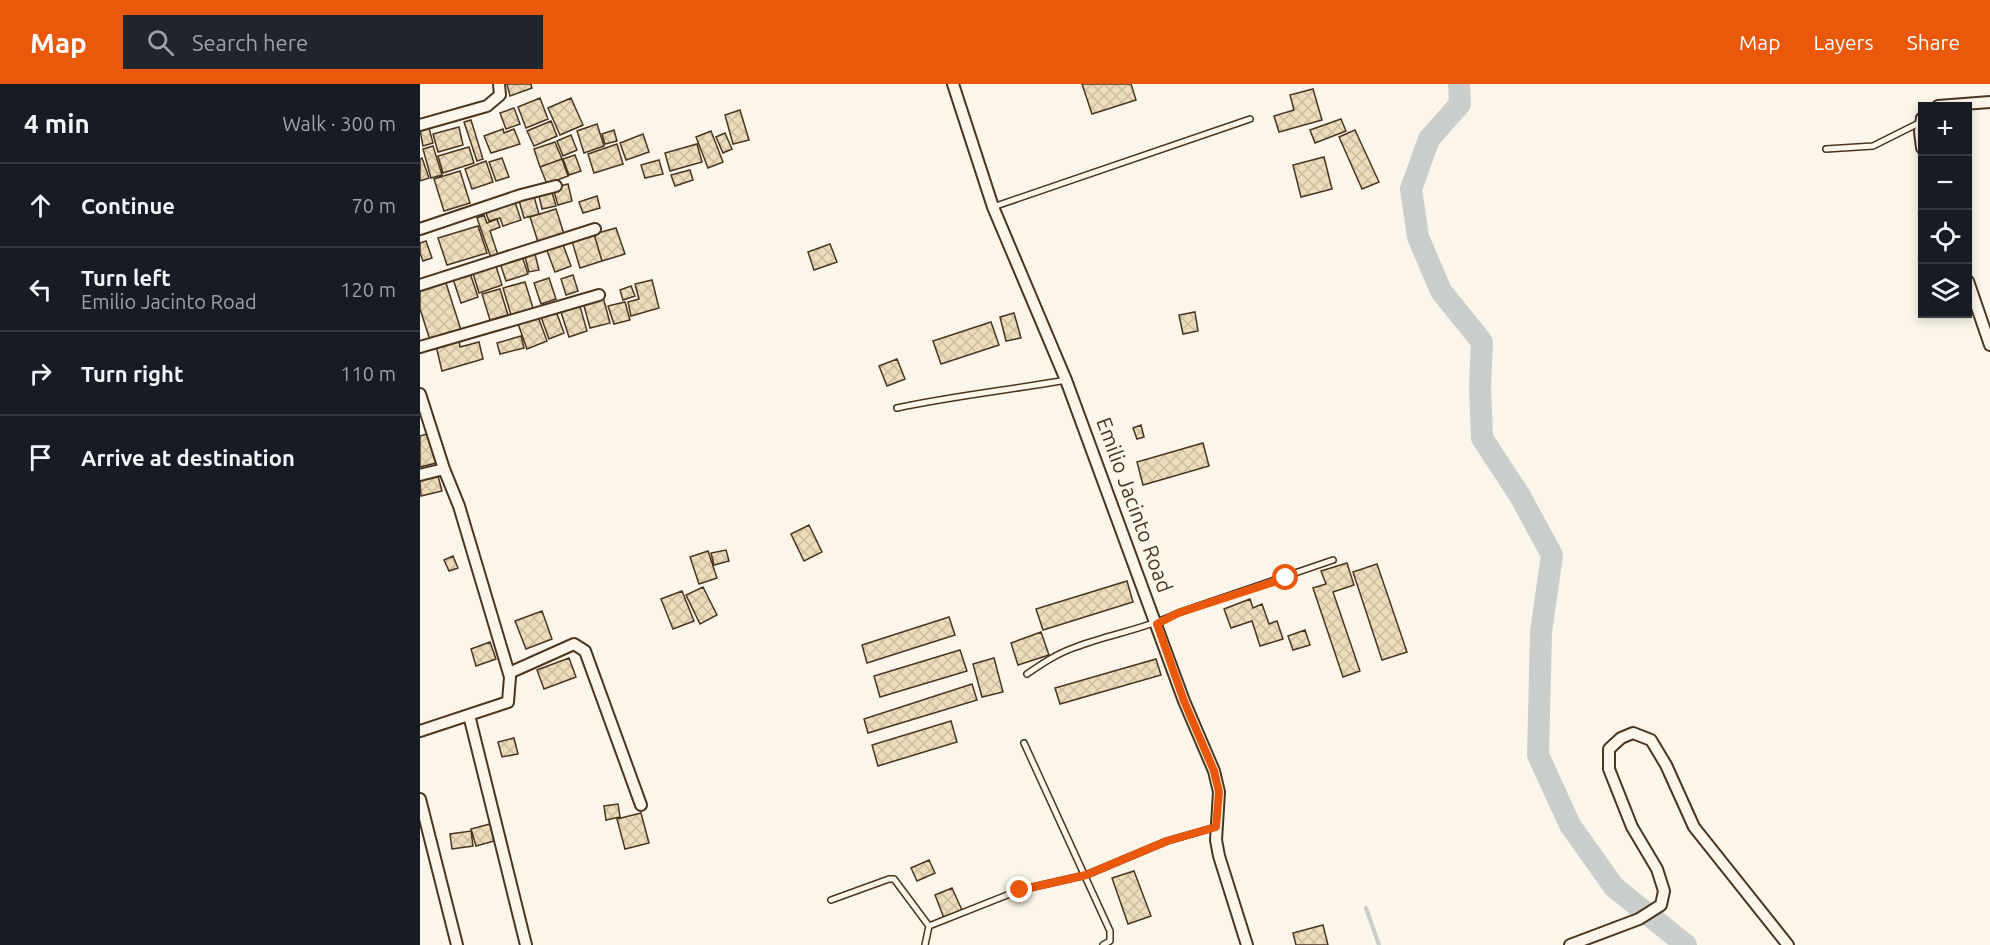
<!DOCTYPE html>
<html lang="en">
<head>
<meta charset="utf-8">
<style>
	body { margin:0; font-family:Ubuntu,sans-serif; background:#20242c; color:#f1f3f6 }
	.controls { position:absolute; right:18px; top:18px; display:grid; overflow:hidden; border-radius:0px; box-shadow:0 3px 9px #0003 }
	.controls button { width:54px; height:54px; display:grid; place-items:center; padding:0; border:0; border-bottom:2px solid #363941; background:#171b24; color:#f1f3f6; font:30px sans-serif }
	.stop { position:absolute; width:18px; height:18px; margin:-14px; border:4px solid #ea580c; border-radius:50%; background:#fff }
	.stop.end { background:#ea580c; border-color:#fff; box-shadow:0 2px 6px #0008 }
	.list { margin:0; padding:0; list-style:none }
	h2 { display:flex; justify-content:space-between; align-items:center; height:78px; margin:0; padding:0 24px; font-size:26px }
	h2 small { font-size:20px; font-weight:400; color:#9ea1a6 }
	.list li { display:grid; grid-template-columns:39px 1fr auto; gap:18px; align-items:center; box-sizing:border-box; height:84px; padding:0 24px; border-top:2px solid #363941 }
	.list b { display:block; font-size:22px; white-space:nowrap }
	.list p { margin:0; font-size:20px; white-space:nowrap; color:#9ea1a6 }
	.list em { font-size:20px; font-style:normal; color:#9ea1a6 }
	.icon { flex:none; width:33px; height:33px; fill:none; stroke:currentColor; stroke-width:2; stroke-linecap:round; stroke-linejoin:round }
	.map { position:relative; flex:none; width:1570px; height:861px; overflow:hidden }
	header { display:flex; align-items:center; gap:36px; box-sizing:border-box; height:84px; padding:0 30px; background:#ea580c; color:#fff }
	header strong { font-size:28px }
	nav { display:flex; gap:33px; margin-inline-start:auto; font-size:21px }
	.search { width:420px; height:54px; background:#20242c; display:flex; align-items:center; gap:15px; box-sizing:border-box; padding:0 21px; border-radius:0px; color:#9ea1a6; font-size:22px }
	main { display:flex }
	aside { flex:1; background:#171b24 }
	.map>svg:first-child { display:block }
</style>
</head>
<body>
<header>
<strong>Map</strong>
<div class="search"><svg class="icon" aria-label="search" viewBox="0 0 24 24"><circle cx="10" cy="10" r="6"/><path d="M15 15l6 6"/></svg>Search here</div>
<nav><a>Map</a><a>Layers</a><a>Share</a></nav>
</header>
<main>
<aside>
<h2>4 min<small>Walk · 300 m</small></h2>
<ul class="list">
<li><svg class="icon" aria-label="ahead" viewBox="0 0 24 24"><path d="M12 20V5M6 11l6-6 6 6"/></svg><div><b>Continue</b></div><em>70 m</em></li>
<li><svg class="icon" aria-label="left" viewBox="0 0 24 24"><path d="M17 20v-9H6M10 6l-5 5 5 5"/></svg><div><b>Turn left</b><p>Emilio Jacinto Road</p></div><em>120 m</em></li>
<li><svg class="icon" aria-label="right" viewBox="0 0 24 24"><path d="M7 20v-9h11M14 6l5 5-5 5"/></svg><div><b>Turn right</b></div><em>110 m</em></li>
<li><svg class="icon" aria-label="arrive" viewBox="0 0 24 24"><path d="M6 21V4h12l-3 4 3 4H6"/></svg><div><b>Arrive at destination</b></div></li>
</ul>
</aside>
<div class="map">
<svg width="1570" height="861" viewBox="0 0 1570 861">
	<defs>
		<pattern id="building-cross-hatch" width="8" height="8" patternUnits="userSpaceOnUse" patternTransform="scale(1.5)"><rect width="8" height="8" fill="#ecdcbc"/><path d="M0 0l8 8M0 8l8-8" fill="none" stroke="#ccbda1"/></pattern>
	</defs>
	<rect width="100%" height="100%" fill="#fbf6e9"/>
	<g fill="none" stroke-linecap="round" stroke-linejoin="round">
		<!-- stream -->
		<path stroke="#c9cecd" stroke-width="4" d="M946,824l13,37"/>
		<!-- river -->
		<path stroke="#c9cecd" stroke-width="22" d="M1039,0l1,20 -31,35 -18,50 7,48 23,54 41,51 -2,44 2,52 38,58 32,59 -11,77 -3,123 32,70 44,62 72,58"/>
	</g>
	<!-- building -->
	<path fill="url(#building-cross-hatch)" stroke="#4a3520" stroke-width="1.5" d="M87,0h24l1,4 -22,8z
		M662,0h49l5,16 -44,14z
		M893,5l9,31 -43,12 -5,-16 20,-6 -4,-15z
		M120,14l8,21 -22,9 -8,-21z
		M151,14l12,27 -23,10 -12,-27z
		M94,24l6,16 -14,5 -6,-16z
		M320,26l9,30 -16,4 -8,-29z
		M921,35l5,12 -31,12 -5,-13z
		M51,36l12,39 -6,2 -13,-39z
		M131,37l6,15 -23,10 -7,-15z
		M177,40l7,22 -20,7 -7,-22z
		M39,43l4,18 -25,7 -5,-18z
		M9,44l4,15 -10,3 -3,-16z
		M83,45l1,4 10,-4 6,15 -29,9 -7,-17z
		M194,46l3,11 -12,3 -3,-10z
		M935,46l24,52 -17,7 -23,-52z
		M291,47l12,31 -15,6 -12,-31z
		M305,49l7,16 -9,4 -7,-16z
		M223,50l6,18 -23,8 -6,-17z
		M151,51l6,15 -14,6 -6,-15z
		M135,58l7,17 -22,8 -6,-18z
		M197,60l6,20 -29,9 -6,-19z
		M277,60l5,18 -32,9 -5,-18z
		M13,62l9,29 -11,3 -8,-29z
		M49,63l5,16 -31,10 -5,-17z
		M155,71l6,16 -12,4 -6,-16z
		M904,73l8,32 -31,8 -8,-32z
		M2,74l7,20 -9,3v-22z
		M82,74l7,19 -13,4 -7,-19z
		M142,75l6,17 -21,8 -7,-17z
		M239,76l4,14 -18,4 -4,-13z
		M66,77l7,21 -21,7 -7,-20z
		M270,86l3,10 -18,6 -4,-11z
		M40,87l10,32 -26,8 -10,-32z
		M148,100l4,17 -14,4 -5,-17z
		M131,105l5,17 -14,3 -4,-17z
		M113,109l6,21 -15,4 -6,-21z
		M177,112l3,12 -17,5 -4,-11z
		M94,115l7,21 -18,6 -3,-8 -11,3 -5,-13z
		M136,125l8,25 -26,8 -8,-25z
		M64,131l3,8 10,-4 3,8 -10,4 8,24 -7,3 -14,-40z
		M58,142l9,27 -40,12 -9,-27z
		M196,144l9,26 -23,7 -8,-27z
		M174,150l8,27 -22,7 -8,-27z
		M6,157l6,17 -9,3 -3,-8v-10z
		M142,158l9,24 -16,6 -9,-24z
		M410,160l7,18 -23,8 -6,-18z
		M114,166l5,20 -10,2 -5,-19z
		M102,172l6,18 -22,7 -6,-18z
		M75,179l7,22 -23,8 -7,-23z
		M49,186l9,27 -17,6 -9,-27z
		M153,191l5,16 -12,4 -5,-16z
		M129,194l7,21 -15,5 -7,-21z
		M25,196l16,50 -31,10 -10,-31v-21z
		M232,196l7,28 -28,8 -3,-14 11,-3 -4,-15z
		M105,198l8,26 -22,7 -8,-27z
		M211,202l4,10 -12,4 -3,-10z
		M80,205l8,26 -18,5 -8,-26z
		M183,213l7,26 -20,5 -7,-26z
		M205,218l5,18 -16,4 -6,-18z
		M159,219l8,28 -18,6 -9,-28z
		M136,227l8,22 -15,6 -8,-22z
		M775,228l3,19 -15,3 -4,-19z
		M594,229l7,25 -15,3 -6,-24z
		M117,230l10,27 -20,8 -10,-28z
		M571,238l8,23 -58,19 -8,-23z
		M101,252l3,12 -24,6 -3,-11z
		M39,256l1,7 19,-5 4,17 -41,12 -6,-25z
		M477,275l8,20 -18,7 -8,-20z
		M721,341l3,12 -7,2 -4,-11z
		M7,350l9,29 -16,4v-31z
		M783,359l6,23 -66,19 -6,-23z
		M18,392l4,15 -21,5 -1,-15z
		M389,441l13,27 -18,9 -13,-27z
		M306,466l3,11 -15,4 -3,-12z
		M288,467l9,27 -18,6 -9,-27z
		M33,472l5,12 -9,3 -5,-11z
		M927,479l7,22 -21,7 27,79 -17,6 -30,-89 13,-4 -5,-13z
		M957,480l30,88 -25,8 -29,-88z
		M707,497l6,21 -90,28 -7,-21z
		M283,503l14,28 -17,9 -14,-29z
		M262,507l12,30 -21,8 -12,-30z
		M830,515l3,9 9,-4 7,20 8,-3 6,18 -23,7 -8,-25 -21,7 -7,-19z
		M122,527l10,28 -26,10 -11,-28z
		M529,533l6,18 -88,28 -5,-18z
		M885,546l5,15 -17,5 -5,-14z
		M621,548l8,23 -31,10 -7,-22z
		M70,558l6,17 -20,7 -5,-17z
		M540,566l7,21 -87,26 -6,-21z
		M149,574l7,19 -32,12 -7,-19z
		M574,574l9,34 -21,5 -9,-33z
		M736,575l5,16 -101,29 -5,-16z
		M552,600l5,16 -109,33 -4,-14z
		M531,637l6,21 -79,24 -6,-21z
		M94,654l4,16 -16,3 -4,-15z
		M198,720l2,13 -14,3 -2,-14z
		M221,729l8,30 -24,6 -8,-30z
		M70,740l4,17 -18,5 -5,-17z
		M51,747l2,15 -21,3 -2,-15z
		M509,776l6,13 -18,8 -6,-13z
		M714,787l17,45 -23,8 -16,-46z
		M532,804l10,22 -18,8 -9,-23z
		M903,841l5,20h-32l-3,-12z"/>
	<g fill="none" stroke-linecap="round" stroke-linejoin="round">
		<defs>
			<path id="lane" d="M1406,65l47,-3 48,-24
				M573,123l257,-88
				M477,324c56,-12 113,-18 169,-28
				M607,590c16,-11 31,-21 49,-27 34,-13 70,-18 102,-34l155,-53
				M604,659l86,188v10l-7,4
				M411,816l58,-21h5l35,47
				M505,861l4,-19 91,-36 66,-15 81,-34 49,-14"/>
			<path id="street" d="M533,0l40,123 73,173 118,321 30,70 5,21 -3,48 3,16 28,89
				M1518,22l52,-4
				M1502,34l-2,14 2,16
				M0,41l67,-19 13,-11 -1,-11
				M0,145l101,-34 35,-9
				M1548,197l22,64
				M0,201l175,-56
				M0,263l179,-52
				M0,310l24,75 15,37 51,171 -2,25 -88,29
				M0,391l24,-6
				M89,589l65,-29 11,7 56,154
				M49,631l57,230
				M0,715l37,146
				M1150,861l69,-26 22,-14 3,-14 -7,-22 -25,-42 -23,-58v-20l12,-11 12,-5 18,7 15,25 28,62 94,118"/>
		</defs>
		<!-- lane casing -->
		<use href="#lane" stroke="#4a3520" stroke-width="8"/>
		<!-- street casing -->
		<use href="#street" stroke="#4a3520" stroke-width="14"/>
		<!-- lane -->
		<use href="#lane" stroke="#fbf6e9" stroke-width="5"/>
		<!-- street -->
		<use href="#street" stroke="#fbf6e9" stroke-width="10"/>
	</g>
	<g fill="none" stroke-linecap="round" stroke-linejoin="round">
		<!-- route -->
		<path stroke="#ea580c" stroke-width="8" d="M600,806l66,-15 81,-34 49,-14 3,-35 -5,-21 -30,-70 -27,-77 21,-11 108,-35"/>
	</g>
	<g text-anchor="middle" stroke-width="4.5" stroke-linejoin="round" paint-order="stroke">
		<!-- street labels -->
		<g font-size="21" fill="#4a3520" stroke="#fbf6e9">
			<text transform="translate(714 421) rotate(70)" y="7">Emilio Jacinto Road</text>
		</g>
	</g>
</svg>
<div class="controls">
<button>+</button>
<button>−</button>
<button><svg class="icon" aria-label="locate" viewBox="0 0 24 24"><circle cx="12" cy="12" r="6"/><path d="M12 2v4M12 18v4M2 12h4M18 12h4"/></svg></button>
<button><svg class="icon" aria-label="layers" viewBox="0 0 24 24"><path d="M12 4l9 5-9 5-9-5zM3 14l9 5 9-5"/></svg></button>
</div>
<div class="stop" style="left:866px;top:494px"></div>
<div class="stop end" style="left:600px;top:806px"></div>
</div>
</main>
</body>
</html>
